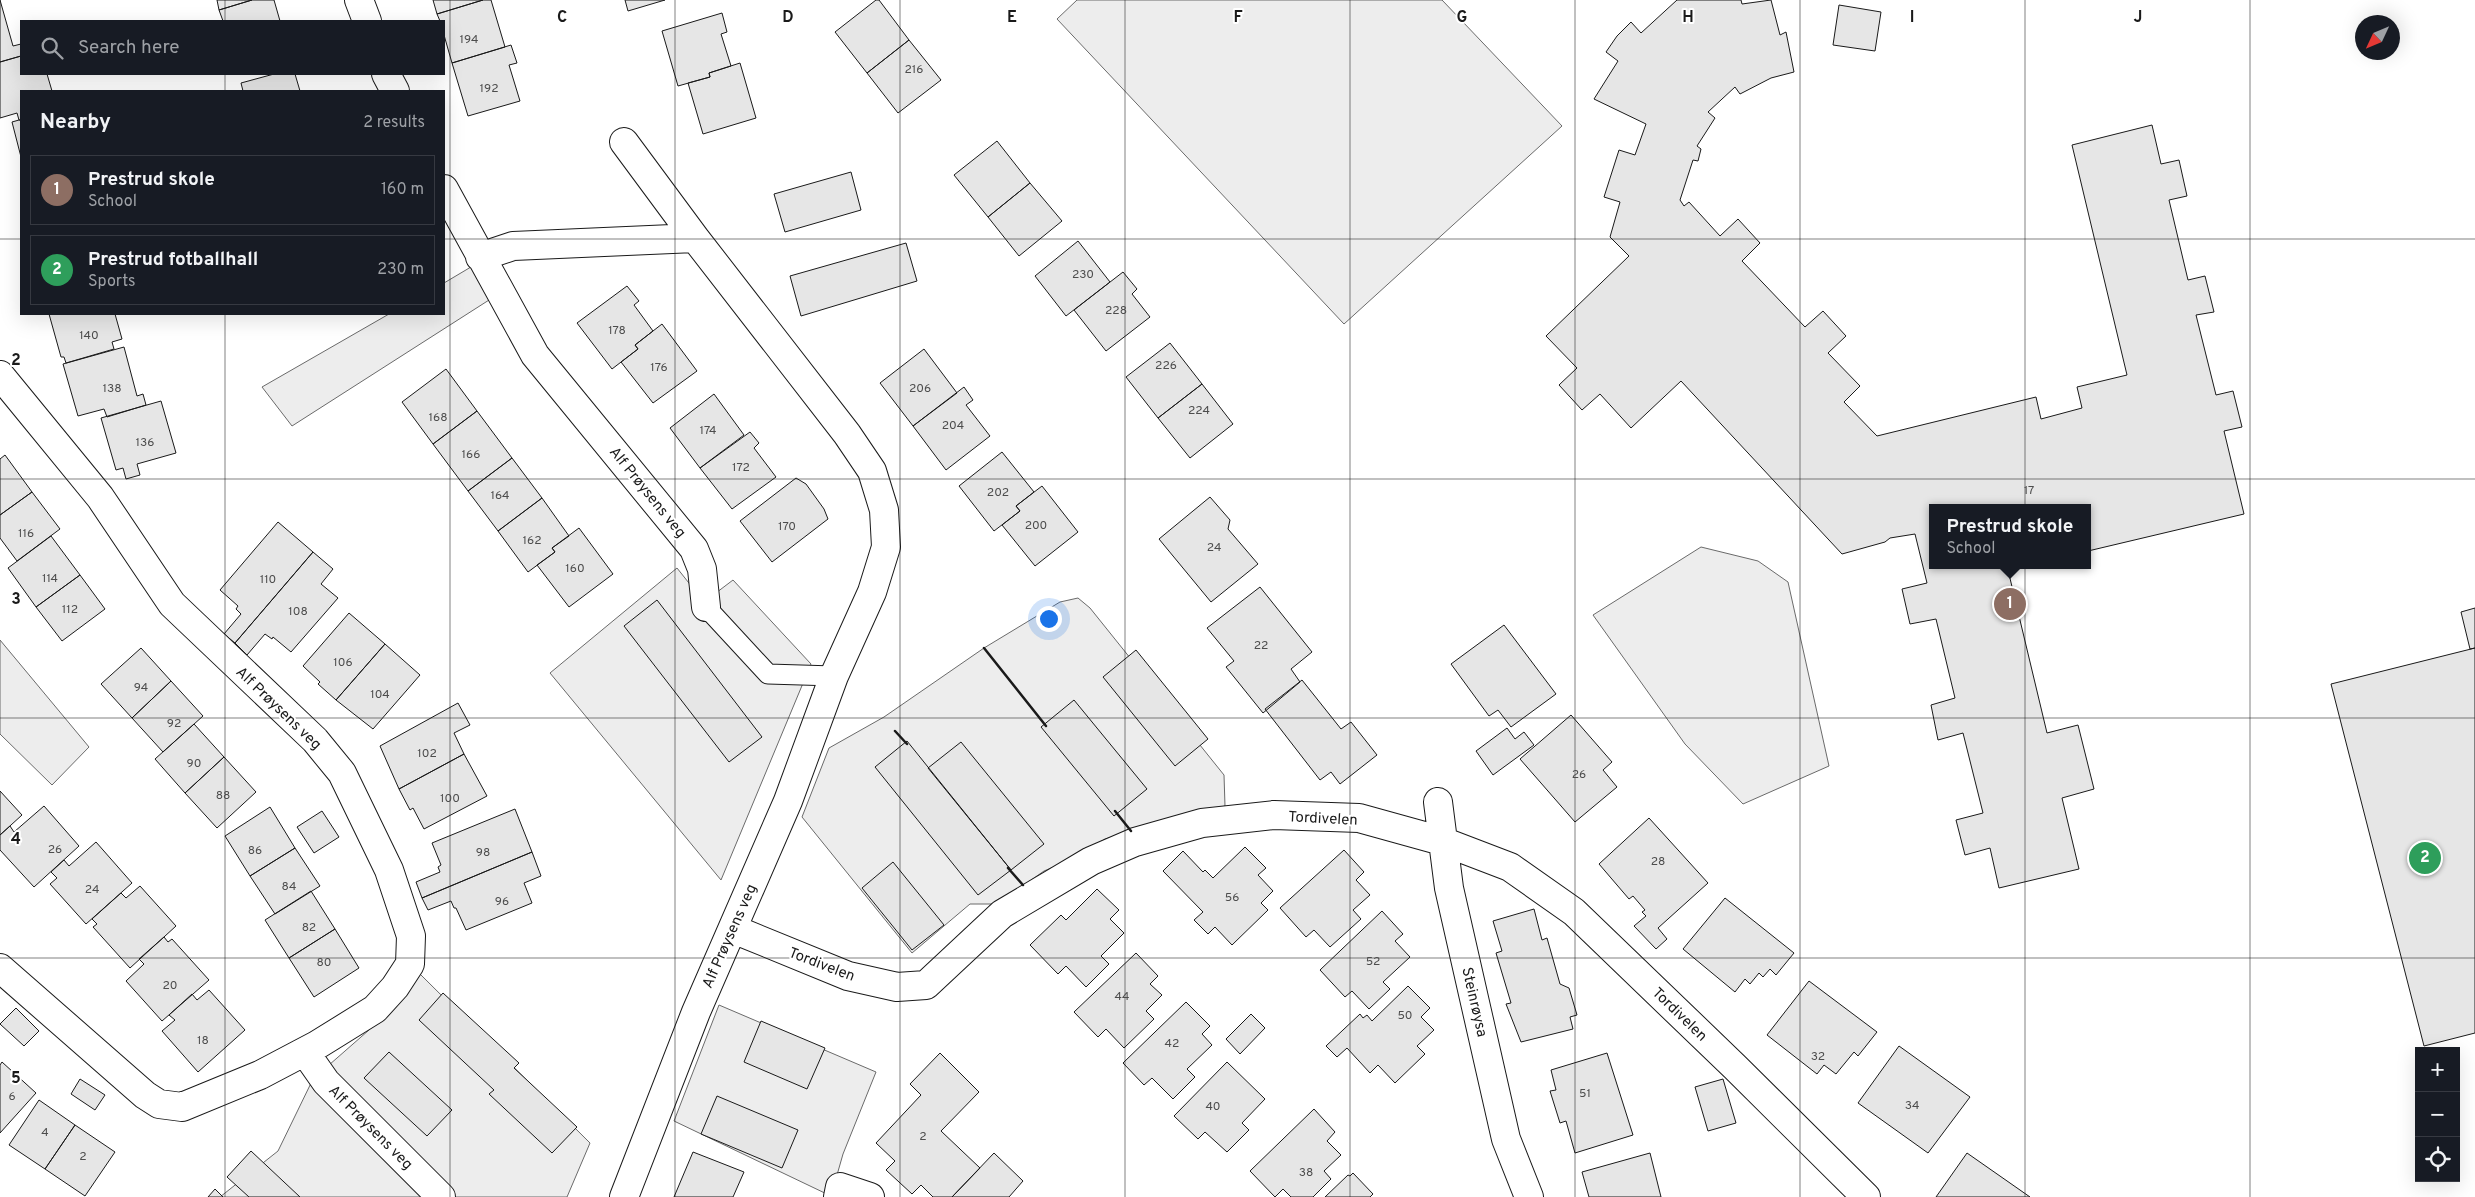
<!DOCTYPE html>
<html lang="en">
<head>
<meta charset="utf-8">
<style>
	body { margin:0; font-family:Overpass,sans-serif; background:#242831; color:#f1f3f6 }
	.controls { position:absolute; right:15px; bottom:15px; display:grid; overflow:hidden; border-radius:0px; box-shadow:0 5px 20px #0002 }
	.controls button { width:45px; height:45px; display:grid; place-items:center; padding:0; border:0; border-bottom:1px solid #363941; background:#171b24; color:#f1f3f6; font:25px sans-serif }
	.compass { position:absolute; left:2355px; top:15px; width:45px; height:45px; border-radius:50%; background:#171b24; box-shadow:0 5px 20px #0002; rotate:226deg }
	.you { position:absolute; left:1048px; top:618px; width:18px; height:18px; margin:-12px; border:4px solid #fff; border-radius:50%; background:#1a73e8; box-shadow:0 0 0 8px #1a73e833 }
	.badge { display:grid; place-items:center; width:32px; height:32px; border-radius:50%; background:#c62828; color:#fff; font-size:16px; font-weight:700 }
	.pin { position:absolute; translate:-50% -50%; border:2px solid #fff; box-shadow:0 1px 5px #0006 }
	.popup { position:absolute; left:1929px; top:504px; width:162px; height:65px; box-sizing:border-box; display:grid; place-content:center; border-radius:0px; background:#171b24; filter:drop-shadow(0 1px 4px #0005); font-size:16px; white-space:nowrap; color:#9ea1a6 }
	.popup b { font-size:19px; color:#f1f3f6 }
	.popup::after { content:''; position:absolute; left:50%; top:100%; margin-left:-10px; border:10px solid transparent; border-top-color:#171b24 }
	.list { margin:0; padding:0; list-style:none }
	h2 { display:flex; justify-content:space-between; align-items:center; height:65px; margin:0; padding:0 20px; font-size:21px }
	h2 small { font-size:16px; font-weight:400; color:#9ea1a6 }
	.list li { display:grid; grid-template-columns:32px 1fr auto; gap:15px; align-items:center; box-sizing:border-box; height:70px; margin:0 10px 10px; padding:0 10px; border:1px solid #363941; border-radius:0px }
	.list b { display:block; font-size:19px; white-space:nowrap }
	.list p { margin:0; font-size:16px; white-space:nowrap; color:#9ea1a6 }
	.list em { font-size:16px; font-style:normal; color:#9ea1a6 }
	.icon { flex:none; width:28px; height:28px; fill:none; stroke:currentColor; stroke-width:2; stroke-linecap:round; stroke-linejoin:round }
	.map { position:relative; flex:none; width:2475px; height:1197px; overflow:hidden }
	.search { position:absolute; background:#171b24; box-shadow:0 5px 20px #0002; left:20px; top:20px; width:425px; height:55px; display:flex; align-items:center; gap:12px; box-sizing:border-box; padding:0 18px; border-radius:0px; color:#9ea1a6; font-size:19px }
	.panel { position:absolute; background:#171b24; box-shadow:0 5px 20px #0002; left:20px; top:90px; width:425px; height:225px; border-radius:0px }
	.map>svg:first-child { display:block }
</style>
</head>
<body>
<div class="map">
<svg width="2475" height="1197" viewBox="0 0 2475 1197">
	<rect width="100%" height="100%" fill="#fff"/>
	<!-- built -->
	<path fill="#ededed" stroke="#6a6a6a" d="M1077,0h365l120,126 -218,198 -287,-305z
		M481,261l19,32 -208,133 -30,-39 127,-73h55v-31z
		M1701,547l57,14 30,21 41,184 -86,38 -58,-60 -92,-129z
		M677,568l27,34 29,-22 78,84 -90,216 -171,-207z
		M1078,598l12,10 134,167 1,31 -120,33 -35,21 -26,11 -47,33h-27l-58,49 -110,-136 27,-69 55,-31 100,-69 76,-46z
		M0,640l89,107 -37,38 -52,-51z
		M420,974l170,169 -23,54h-347l58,-46 35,-72 56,-49z
		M719,1005l157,67 -33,82 -12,42 -157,-75z"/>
	<!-- building -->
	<path fill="#e6e6e6" stroke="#1a1a1a" d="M0,0l13,46 8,-2v12l-21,6z
		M217,0h35l-33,10z
		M252,0h22l6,21h-57l-4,-11z
		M433,0h50l-46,14z
		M483,0h8l14,47 -53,16 -8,-28v-14h-4l-3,-7z
		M625,0h40l-37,11z
		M876,0h3l30,40 -42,33 -32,-41z
		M1677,0h64l1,4 29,-4 9,35 6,-3 8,40 -23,6 -31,16 -5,-7 -27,25 7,6 -18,28 4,3 -3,12 -5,-1 -13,40 4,6 5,-4 31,34 18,-17 22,24 -18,18 63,66 18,-16 23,25 -18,17 32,33 -16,16 33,34 159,-39 5,22 41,-11 -5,-21 50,-12 -55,-230 80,-20 9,39 18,-4 8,36 -18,4 19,80 17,-4 9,36 -18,3 20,80 17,-4 9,36 -18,4 20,83 -156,37v-43h-156v57h97l-21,5 39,163 31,-8 16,64 -32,9 17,71 -80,19 -9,-40 -25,7 -9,-35 27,-7 -20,-80 -25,7 -7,-35 24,-7 -19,-79 -26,5 -8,-35 25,-6 -12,-49 -25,4 -5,4 -43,12 -161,-173 -50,47 -31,-34 -18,16 -23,-25 18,-17 -31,-32 83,-80 -19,-19 10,-35 -16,-5 15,-47 16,5 11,-31 -52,-25 24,-38 -12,-9 11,-16 14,-14 10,11z
		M1839,5l42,7 -6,39 -42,-6z
		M722,13l5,19 -6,2 10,32 -22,7 1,4 -32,9 -16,-55z
		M909,40l32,40 -43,33 -31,-40z
		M511,45l6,18 -8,2 11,36 -52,15 -16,-53z
		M21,56v18h26l5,17h-31v29h-2l-2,-7 -17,5v-56z
		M740,63l16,55 -53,16 -15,-51 22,-6 -1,-4z
		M274,74h21l5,17h-57l-2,-8z
		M19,120h2v37l-9,-35z
		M997,141l33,42 -42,34 -34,-42z
		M851,172l10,38 -76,22 -11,-38z
		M1030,183l32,38 -43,35 -31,-39z
		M1078,241l32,41 -44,34 -31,-40z
		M906,243l11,38 -116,35 -11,-40z
		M1123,272l14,17 -5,5 18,23 -44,34 -32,-41z
		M627,286l12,15 -5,4 19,26 -18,14 3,4 -26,20 -35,-46z
		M49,314h66l7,25 -10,3 2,7 -48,14 -2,-6h-3z
		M662,324l35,47 -44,32 -32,-41 17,-13 -3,-4z
		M1170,343l32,41 -44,34 -32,-41z
		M124,347l13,49 6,-2 3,11 -39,12 -3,-8 -26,7 -15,-52z
		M924,349l33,44 -44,33 -33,-43z
		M446,369l31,42 -44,33 -31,-42z
		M1202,384l31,40 -43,34 -32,-40z
		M964,387l9,13 -7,5 24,31 -44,34 -33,-44z
		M714,394l30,41 -44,33 -30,-40z
		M161,401l15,52 -39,11 3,11 -14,4 -3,-11 -7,2 -15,-52z
		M477,411l35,47 -44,33 -35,-47z
		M750,432l9,11 -5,5 22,29 -44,32 -32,-41z
		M1002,452l32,40 -18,14 4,5 -26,20 -35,-45z
		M5,455l27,37 -32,23v-56z
		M512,458l30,40 -44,33 -30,-40z
		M796,478l10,6 18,25 4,10 -56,43 -32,-41z
		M1042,486l36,46 -43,34 -33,-41 18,-14 -4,-5z
		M32,492l28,37 -43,32 -17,-23v-23z
		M1210,497l20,23 -2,9 30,35 -47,38 -52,-63z
		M542,498l27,38 -17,12 3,4 -27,20 -30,-41z
		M278,522l35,30 -78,91 -11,-9 17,-20 -5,-5 2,-3 -18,-16z
		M579,528l34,46 -44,33 -32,-42 18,-13 -3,-4z
		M51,536l29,39 -44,32 -28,-39z
		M313,552l20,17 -12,15 17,14 -47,54 -18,-15 -1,2 -7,-5 -18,21 -12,-12z
		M80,575l25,34 -43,32 -26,-34z
		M1260,587l52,65 -21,17 9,13 -37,31 -37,-46 8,-6 -27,-33z
		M657,600l105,137 -33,25 -105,-136z
		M2475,608v40l-5,1 -9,-37z
		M349,613l36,31 -49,56 -18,-16 2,-2 -17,-16z
		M1504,625l52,69 -45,33 -13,-17 -9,6 -38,-52z
		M385,644l35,31 -47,54 -37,-29z
		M141,648l30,33 -39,37 -31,-34z
		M2475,648v385l-51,13 -93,-362z
		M1136,650l72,89 -33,27 -72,-89z
		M1302,680l39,49 10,-7 26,33 -37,29 -9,-12 -11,8 -55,-71z
		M171,681l32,35 -40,36 -31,-34z
		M1074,700l73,89 -33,27 -73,-89z
		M458,703l12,22 -16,8 10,21 -65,35 -19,-43z
		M1571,715l41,47 -9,8 14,17 -42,35 -55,-63z
		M194,724l30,33 -39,36 -30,-34z
		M1507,728l8,11 9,-7 10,13 -41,30 -17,-24z
		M907,741l104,129 -33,25 -103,-128z
		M961,742l83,102 -33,26 -83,-102z
		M464,754l23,42 -63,33 -11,-21 -3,2 -11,-21z
		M224,757l32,35 -39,36 -32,-35z
		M0,791l22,24 -22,20z
		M44,806l35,40 -45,41 -34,-37v-15l10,-9 4,6z
		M270,807l25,41 -45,28 -25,-40z
		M515,809l17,43 -110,46 -6,-16 24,-10 -2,-5 3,-2 -9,-22z
		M322,811l17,26 -25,16 -17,-26z
		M1649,818l59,65 -50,45 9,11 -11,10 -22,-23 12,-10 -4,-4 3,-2 -12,-14 -4,3 -30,-35z
		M96,842l36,41 -46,41 -36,-40 7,-6 -6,-6 13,-12 5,6z
		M1245,847l21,21 -8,7 15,16 -12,12 7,7 -36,35 -17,-18 -7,7 -14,-14 9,-8 -40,-41 20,-20 20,21 2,-2 8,8z
		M295,848l25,38 -45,28 -25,-38z
		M1344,850l20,22 -8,8 14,15 -17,15 8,9 -31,28 -16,-17 -8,7 -26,-29z
		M532,852l9,24 -17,7 8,20 -66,27 -10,-22h-2l-3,-7 -23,9 -6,-12z
		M893,862l51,63 -32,25 -50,-62z
		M140,886l36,40 -46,42 -37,-41 4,-3 -5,-5 29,-26 5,5z
		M1097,889l22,21 -9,9 14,14 -23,23 8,8 -23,23 -20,-21 -8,8 -28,-29 31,-30 5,5z
		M311,891l24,38 -46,29 -24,-38z
		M1725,898l69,55 -18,22 -6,-6 -7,8 -4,-4 -9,11 -5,-5 -10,13 -52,-43z
		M1534,909l8,31 5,-2 13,46 9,4 8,27 -7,2 3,12 -52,13 -15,-38 5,-1 -15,-50 6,-2 -9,-30z
		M1382,911l21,23 -8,7 15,16 -27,25 7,7 -21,20 -17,-18 -7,6 -25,-27z
		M335,929l24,39 -45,29 -25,-39z
		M164,937l4,5 4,-3 37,41 -47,41 -36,-40 18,-17 -5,-5z
		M1136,953l22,23 -8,8 12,11 -16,16 8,8 -30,29 -18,-19 -8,8 -24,-25z
		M1809,981l68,51 -19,24 -4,-4 -18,22 -12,-9 -7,9 -50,-39z
		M1408,986l22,22 -9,9 13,13 -17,16 8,8 -30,29 -17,-18 -8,8 -23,-25 -10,9 -11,-11 34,-32 3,4 4,-3 5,6z
		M209,990l36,40 -47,42 -36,-41 13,-11 -6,-5 23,-21 5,6z
		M443,993l76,70 -5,5 63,59 -25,26 -63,-59 5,-4 -75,-70z
		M1186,1002l24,24 -8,8 10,11 -25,24 8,8 -22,22 -21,-21 -8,7 -21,-22z
		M16,1008l23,23 -15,15 -24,-22z
		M1251,1014l14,14 -25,26 -14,-15z
		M761,1021l64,27 -18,41 -63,-27z
		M1899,1046l71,51 -42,56 -70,-50z
		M389,1052l63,58 -25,26 -63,-58z
		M940,1053l39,39 -38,39 39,37 -28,29h-19l-12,-12 -9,9 -26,-24 9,-9 -19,-18 45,-48 -11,-11z
		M1607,1053l26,82 -58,18 -9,-32 -6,2 -10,-32 6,-1 -5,-20z
		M2,1062l34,31 -36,40v-68z
		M1227,1062l38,37 -23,24 7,7 -22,22 -22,-20 -7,7 -24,-23z
		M80,1079l25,16 -10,15 -24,-16z
		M1723,1079l13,44 -28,8 -13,-44z
		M717,1096l81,34 -16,38 -81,-34z
		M39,1100l36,25 -30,44 -36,-24z
		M1314,1109l21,23 -8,9 14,14 -17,16 7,8 -18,18h-22l-8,-8 -8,8 -25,-26z
		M75,1125l40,27 -30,44 -40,-27z
		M251,1151l49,46h-51l-22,-20z
		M693,1152l51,20 -11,25h-59z
		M994,1153l29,28 -14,16h-57z
		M1650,1153l11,44h-72l-7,-25z
		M1967,1153l63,44h-94z
		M1353,1173l20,21 -3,3h-45l23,-22 2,1z
		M215,1189l8,8h-15z"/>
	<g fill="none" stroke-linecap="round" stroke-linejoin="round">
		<defs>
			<path id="lane" d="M706,607l62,67 66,2"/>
			<path id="street" d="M359,0l8,21
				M386,74l9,17
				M624,142l71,96 152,196 25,37 12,39 2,37 -14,45 -38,84 -46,125 -92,211 -72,185
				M444,189l91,166 159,194 8,20 4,38
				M480,257l33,-11 182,-8
				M0,375l100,122 72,107 143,136 27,33 47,97 22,66 -1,28 -15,23 -20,22 -58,36 -57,30 -78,32 -23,-3 -14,-9 -145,-127
				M1438,802l11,86 57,251 23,58
				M733,929l115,47 49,11 29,-2 76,-71 89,-53 44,-19 67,-19 72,-8 85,3 83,23 68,26 64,45 161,155 131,130
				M305,1052l21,30 115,115
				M838,1197l2,-10 30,10"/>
		</defs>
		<!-- lane casing -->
		<use href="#lane" stroke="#1a1a1a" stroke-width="21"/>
		<!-- street casing -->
		<use href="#street" stroke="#1a1a1a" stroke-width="30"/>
		<!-- lane -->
		<use href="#lane" stroke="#fff" stroke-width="19"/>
		<!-- street -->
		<use href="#street" stroke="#fff" stroke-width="28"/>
		<!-- wall -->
		<path stroke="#1a1a1a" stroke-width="2.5" d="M984,648l62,78
			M895,731l12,13
			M1115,811l16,20
			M1008,868l15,17"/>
	</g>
	<!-- grid -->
	<path fill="none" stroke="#1a1a1a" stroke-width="1" stroke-opacity="0.55" d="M225,0v21M450,0v1197M675,0v1197M900,0v1197M1125,0v1197M1350,0v1197M1575,0v1197M1800,0v1197M2025,0v1197M2250,0v1197M225,74v17M0,239h21M444,239h2031M225,314v883M0,479h2475M0,718h2475M0,958h2475"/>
	<g text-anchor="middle" stroke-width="4" stroke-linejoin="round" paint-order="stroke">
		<!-- number labels -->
		<g font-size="12" fill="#4d4d4d">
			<text x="469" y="43">194</text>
			<text x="914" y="73">216</text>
			<text x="489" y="92">192</text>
			<text x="1083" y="278">230</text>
			<text x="1116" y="314">228</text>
			<text x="617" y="334">178</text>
			<text x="89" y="339">140</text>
			<text x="1166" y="369">226</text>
			<text x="659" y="371">176</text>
			<text x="112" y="392">138</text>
			<text x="920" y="392">206</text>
			<text x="1199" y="414">224</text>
			<text x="438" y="421">168</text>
			<text x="953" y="429">204</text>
			<text x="708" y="434">174</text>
			<text x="145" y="446">136</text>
			<text x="471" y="458">166</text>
			<text x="741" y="471">172</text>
			<text x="2029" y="494">17</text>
			<text x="998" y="496">202</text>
			<text x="500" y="499">164</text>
			<text x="1036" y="529">200</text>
			<text x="787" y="530">170</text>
			<text x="26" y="537">116</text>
			<text x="532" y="544">162</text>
			<text x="1214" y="551">24</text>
			<text x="575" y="572">160</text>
			<text x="50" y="582">114</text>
			<text x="268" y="583">110</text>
			<text x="70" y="613">112</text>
			<text x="298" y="615">108</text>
			<text x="1261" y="649">22</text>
			<text x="343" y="666">106</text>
			<text x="141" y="691">94</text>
			<text x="380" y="698">104</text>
			<text x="174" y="727">92</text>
			<text x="427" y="757">102</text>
			<text x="194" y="767">90</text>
			<text x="1579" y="778">26</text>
			<text x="223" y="799">88</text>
			<text x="450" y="802">100</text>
			<text x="55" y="853">26</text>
			<text x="255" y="854">86</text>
			<text x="483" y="856">98</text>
			<text x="1658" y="865">28</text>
			<text x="289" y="890">84</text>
			<text x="92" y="893">24</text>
			<text x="1232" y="901">56</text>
			<text x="502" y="905">96</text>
			<text x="309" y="931">82</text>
			<text x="1373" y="965">52</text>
			<text x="324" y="966">80</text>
			<text x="170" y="989">20</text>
			<text x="1122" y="1000">44</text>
			<text x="1405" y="1019">50</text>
			<text x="203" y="1044">18</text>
			<text x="1172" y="1047">42</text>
			<text x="1818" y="1060">32</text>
			<text x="1585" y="1097">51</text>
			<text x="12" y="1100">6</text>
			<text x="1912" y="1109">34</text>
			<text x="1213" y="1110">40</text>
			<text x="45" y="1136">4</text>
			<text x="923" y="1140">2</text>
			<text x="83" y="1160">2</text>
			<text x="1306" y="1176">38</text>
		</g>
		<!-- street labels -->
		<g font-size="15" fill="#1a1a1a" stroke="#fff">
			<text transform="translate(648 492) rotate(51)" y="5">Alf Prøysens veg</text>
			<text transform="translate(279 708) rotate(44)" y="5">Alf Prøysens veg</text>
			<text transform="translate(1323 818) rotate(3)" y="5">Tordivelen</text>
			<text transform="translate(729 936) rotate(-66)" y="5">Alf Prøysens veg</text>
			<text transform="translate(822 964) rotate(21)" y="5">Tordivelen</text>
			<text transform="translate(1475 1002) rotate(77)" y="5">Steinrøysa</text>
			<text transform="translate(1680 1014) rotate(44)" y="5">Tordivelen</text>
			<text transform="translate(371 1127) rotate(45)" y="5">Alf Prøysens veg</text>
		</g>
	</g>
	<g font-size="16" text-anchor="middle" font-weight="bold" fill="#1a1a1a" stroke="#fff" stroke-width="4" stroke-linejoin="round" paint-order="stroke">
		<text x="562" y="22">C</text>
		<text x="788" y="22">D</text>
		<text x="1012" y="22">E</text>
		<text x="1238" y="22">F</text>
		<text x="1462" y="22">G</text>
		<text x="1688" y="22">H</text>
		<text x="1912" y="22">I</text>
		<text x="2138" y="22">J</text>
		<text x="16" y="365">2</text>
		<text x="16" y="604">3</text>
		<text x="16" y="844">4</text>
		<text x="16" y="1083">5</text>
	</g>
</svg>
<div class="controls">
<button>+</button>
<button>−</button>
<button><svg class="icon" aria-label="locate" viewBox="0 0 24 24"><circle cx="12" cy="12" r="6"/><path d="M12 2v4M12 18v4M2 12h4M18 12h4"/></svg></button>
</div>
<svg class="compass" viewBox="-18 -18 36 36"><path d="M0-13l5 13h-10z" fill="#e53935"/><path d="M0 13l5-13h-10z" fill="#9ea1a6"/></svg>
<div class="you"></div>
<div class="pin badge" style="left:2010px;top:604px;background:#8d6e63">1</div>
<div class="popup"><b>Prestrud skole</b>School</div>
<div class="pin badge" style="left:2425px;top:858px;background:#2e9e5b">2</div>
<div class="search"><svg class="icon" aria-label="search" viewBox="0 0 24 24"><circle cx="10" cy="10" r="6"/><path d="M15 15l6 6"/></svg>Search here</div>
<section class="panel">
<h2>Nearby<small>2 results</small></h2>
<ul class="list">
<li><span class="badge" style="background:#8d6e63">1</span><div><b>Prestrud skole</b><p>School</p></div><em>160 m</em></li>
<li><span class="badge" style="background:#2e9e5b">2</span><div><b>Prestrud fotballhall</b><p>Sports</p></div><em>230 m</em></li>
</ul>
</section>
</div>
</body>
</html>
